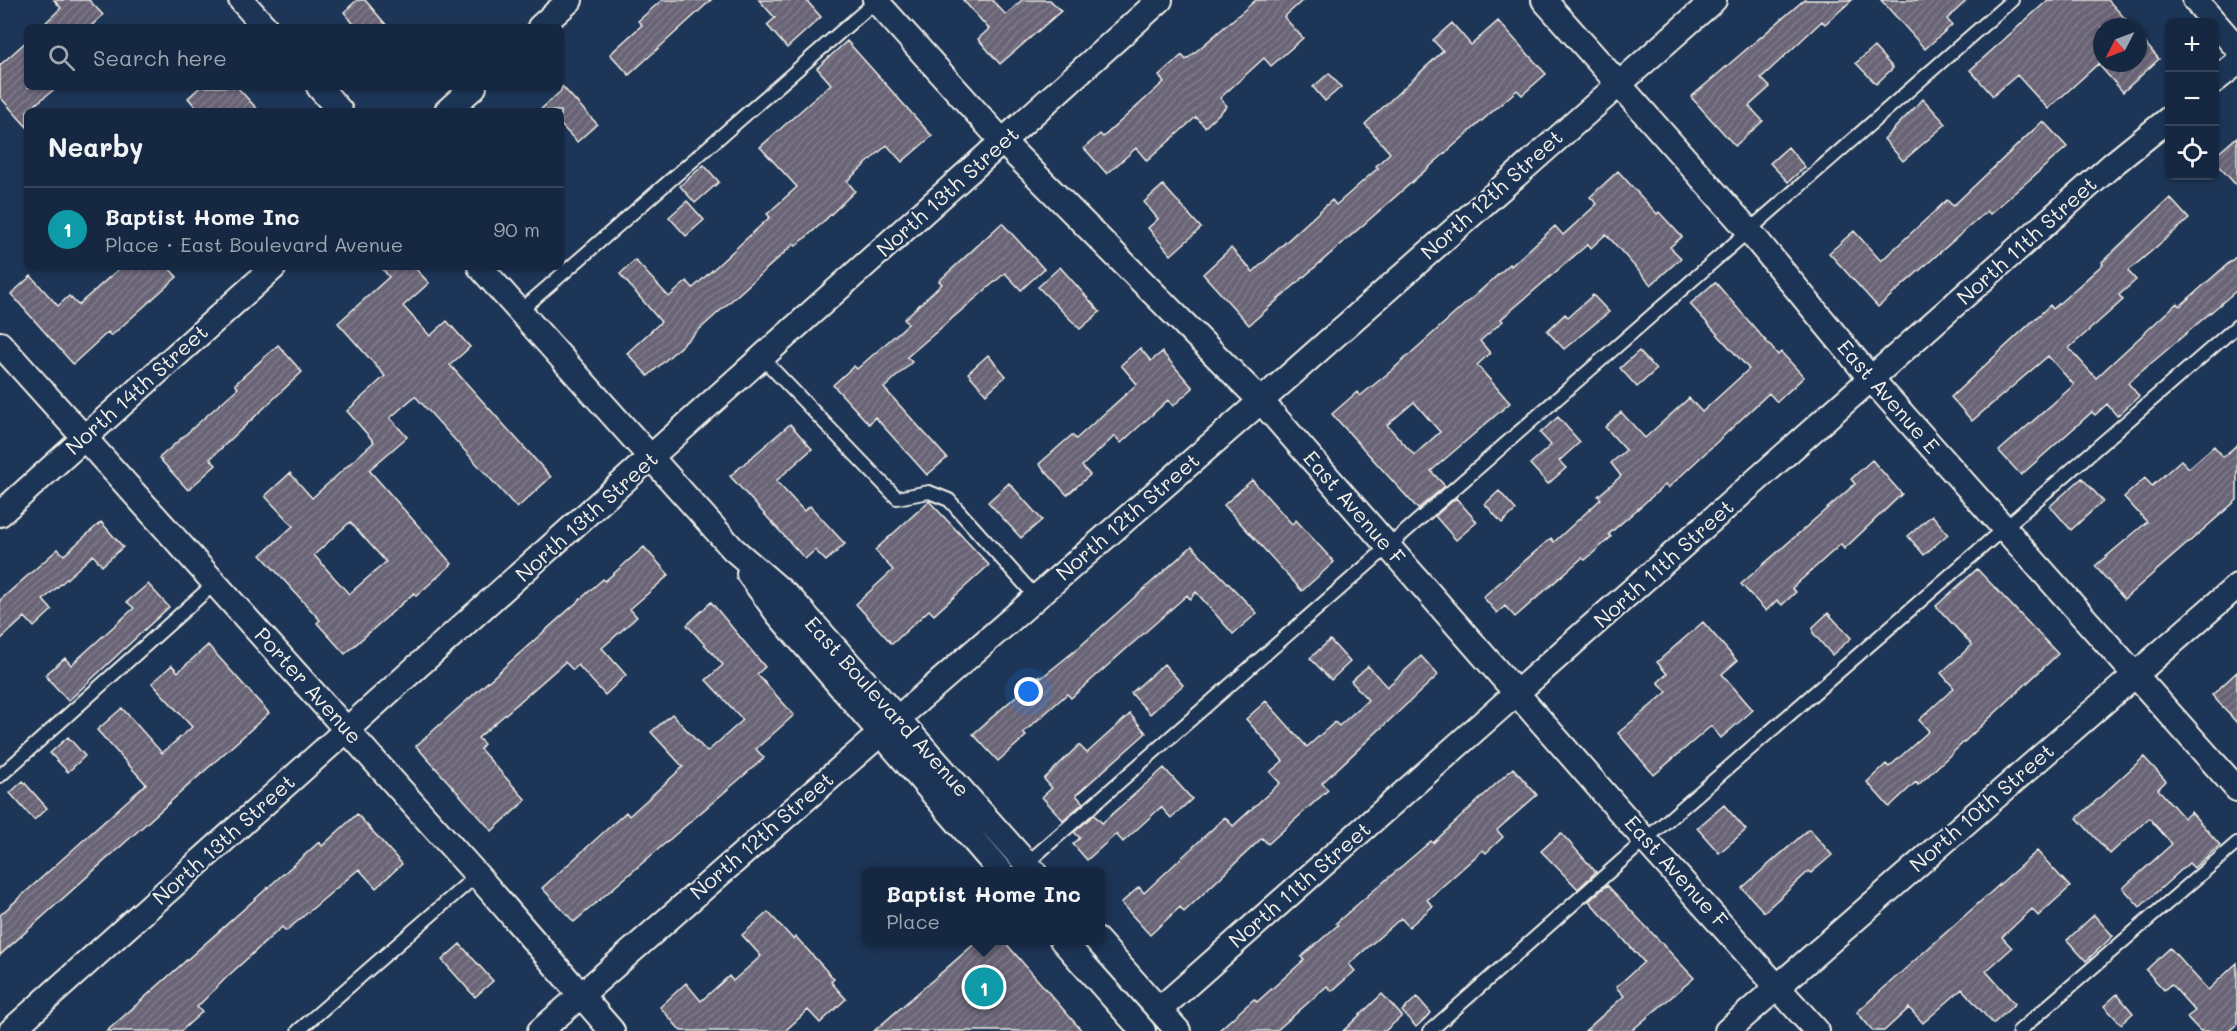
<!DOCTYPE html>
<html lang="en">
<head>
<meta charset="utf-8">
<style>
	body { margin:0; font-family:Mali,sans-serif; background:#1f3048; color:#f1f3f6 }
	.controls { position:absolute; right:18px; top:18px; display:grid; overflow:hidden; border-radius:9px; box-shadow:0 2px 4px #0004 }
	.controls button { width:54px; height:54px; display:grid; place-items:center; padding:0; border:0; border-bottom:2px solid #35445a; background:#162841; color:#f1f3f6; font:30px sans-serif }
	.compass { position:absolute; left:2093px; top:18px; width:54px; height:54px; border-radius:50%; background:#162841; box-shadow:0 2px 4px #0004; rotate:228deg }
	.you { position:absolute; left:1029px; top:692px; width:21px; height:21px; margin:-15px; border:4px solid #fff; border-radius:50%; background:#1a73e8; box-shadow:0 0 0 9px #1a73e833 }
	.badge { display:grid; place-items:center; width:39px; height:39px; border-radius:50%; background:#ffd166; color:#fff; font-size:20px; font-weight:700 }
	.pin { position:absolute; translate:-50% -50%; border:3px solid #fff; box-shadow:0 2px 6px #0006 }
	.popup { position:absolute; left:862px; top:867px; width:243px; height:78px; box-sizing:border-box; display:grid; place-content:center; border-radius:9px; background:#162841; filter:drop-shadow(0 2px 4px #0005); font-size:20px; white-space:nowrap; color:#9ea6b1 }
	.popup b { font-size:22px; color:#f1f3f6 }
	.popup::after { content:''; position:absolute; left:50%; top:100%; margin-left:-12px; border:12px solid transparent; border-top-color:#162841 }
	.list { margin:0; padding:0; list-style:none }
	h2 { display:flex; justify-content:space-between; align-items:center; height:78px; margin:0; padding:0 24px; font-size:26px }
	h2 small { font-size:20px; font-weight:400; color:#9ea6b1 }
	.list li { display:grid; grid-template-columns:39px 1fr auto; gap:18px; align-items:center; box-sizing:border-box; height:84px; padding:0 24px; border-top:2px solid #35445a }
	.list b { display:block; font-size:22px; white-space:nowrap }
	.list p { margin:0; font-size:20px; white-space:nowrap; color:#9ea6b1 }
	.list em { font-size:20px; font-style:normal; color:#9ea6b1 }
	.icon { flex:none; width:33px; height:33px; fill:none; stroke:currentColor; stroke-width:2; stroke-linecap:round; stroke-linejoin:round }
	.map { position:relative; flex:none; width:2237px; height:1031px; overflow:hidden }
	.search { position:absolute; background:#162841; box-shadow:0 2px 4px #0004; left:24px; top:24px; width:540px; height:66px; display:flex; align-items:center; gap:15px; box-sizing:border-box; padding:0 21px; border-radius:9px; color:#9ea6b1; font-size:22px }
	.panel { position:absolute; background:#162841; box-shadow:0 2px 4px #0004; left:24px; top:108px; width:540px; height:162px; border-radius:9px }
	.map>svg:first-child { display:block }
</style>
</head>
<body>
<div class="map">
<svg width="2237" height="1031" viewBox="0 0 2237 1031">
	<defs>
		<pattern id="building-hatch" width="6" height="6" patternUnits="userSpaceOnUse" patternTransform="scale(1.5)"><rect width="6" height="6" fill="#696476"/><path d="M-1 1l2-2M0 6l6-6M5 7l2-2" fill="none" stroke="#7f7b8a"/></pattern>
	</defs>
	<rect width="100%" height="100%" fill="#1d3557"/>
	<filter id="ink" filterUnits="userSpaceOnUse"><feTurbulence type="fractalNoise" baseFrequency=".0167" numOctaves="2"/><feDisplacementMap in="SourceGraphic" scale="12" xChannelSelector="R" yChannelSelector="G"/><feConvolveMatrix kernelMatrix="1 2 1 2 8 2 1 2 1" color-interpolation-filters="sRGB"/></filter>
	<g filter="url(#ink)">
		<!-- building -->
		<path fill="url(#building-hatch)" stroke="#f4f1e8" stroke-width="1.5" fill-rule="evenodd" d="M54,0h35l14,15 -13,12h-49l20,-19z
			M357,0h8l23,27h-32l-12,-15z
			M662,0h49l-82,75 -19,-21 32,-29 -4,-4z
			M759,0h47l15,17 -34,31 -20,-23 8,-7z
			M963,0h29l14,15 16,-15h28l11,11 -61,53 -22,-25 11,-10z
			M1256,0h47l-19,17 19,21 -32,28 -7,-8 -44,40 7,8 -22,21 -9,-10 -49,44 -11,-13 -29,26 -23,-26 16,-14 3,3 61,-55 -5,-6 23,-21 4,5z
			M1804,0h48l-27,24 -3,-3 -61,57 9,9 -21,19 14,15 -28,25 -44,-49z
			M1881,0h86l-20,19 5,6 -27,24z
			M2048,0h60l25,27h-31v33l-3,3h39v-28l21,24 -36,33 -25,-28 -50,45 -31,-34 -24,21 -23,-26z
			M1498,21l48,53 -24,21 -5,-5 -268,235 -46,-51 28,-26 22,24 79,-72 4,5 42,-37 -2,-2 14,-13 -25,-29 78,-73 -10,-11 19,-17 19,22z
			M27,41v46h30l-30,24v16l-27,-30v-32z
			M847,41l85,95 -30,26 -15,-17 -40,36 8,10 -34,33 -25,22 -2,-2 -146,132 -21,-23 34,-31 -41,-48 15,-14 34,37 18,-16 6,7 77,-71 -3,-3 30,-27 -37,-40 71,-63 -14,-16z
			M1874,47l19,21 -17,16 -20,-21z
			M1329,73l12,14 -16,14 -12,-14z
			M561,85l36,39 -20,18 -16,-17v-14h-22l22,-20z
			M200,87h37l22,24h-60l-11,-13z
			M1923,99l23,25 -43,37 -19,-22z
			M2043,121l24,26 -77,67 -3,-3 -109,96 -49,-54 25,-22 27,30 66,-61 6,6z
			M2237,137v49l-23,-25v-4z
			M1788,147l17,20 -17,15 -18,-19z
			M704,165l15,17 -24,21 -15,-17z
			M1618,171l39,43 2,-2 23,25 -12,10 11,11 -30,27 -45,-51 -15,14 -3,-4 -87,75 2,2 -23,20 10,12 -13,12 33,38 -79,68 14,15 -27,23 -86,-95 25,-22 3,4 31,-25 119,-107 1,2 44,-40 8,9 34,-31 -7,-7zM1414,402l26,30 -26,23 -27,-30z
			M1163,185l38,43 -30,27 -23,-27 10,-9 -14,-17z
			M2170,198l19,21 -61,52 8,9 -17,15 4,5 -54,48 27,30 81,-75 3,3 57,-50v34l-109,93 11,13 -22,20 -10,-12 -12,11 -3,-3 -71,63 -22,-24 75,-66 -26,-29 -76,65 -21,-24 99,-92 3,4 50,-45 -1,-2z
			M687,201l17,19 -18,16 -17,-19z
			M1002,223l42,46 -23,21 -16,-17 -98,84 5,5 -28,26 63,70 -20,17 -52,-58 -6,7 -36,-39 21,-19 3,3 51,-45 -4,-5 38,-35 -3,-3z
			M121,267h47l9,10 -66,59 -3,-4 -35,32 -62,-70 20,-18 27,30 11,-10 9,9z
			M381,267h33l15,16 -26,23 27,30 17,-15 23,26 -20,18 101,112 -34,31 -102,-112 -25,22 17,19 -38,33 83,94 -36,32 -2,-3 -69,61 -28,-31 3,-3 -59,-65 32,-29 -28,-30 25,-23 22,25 62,-56 -27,-31 38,-35 -47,-53 51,-46zM350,522l36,40 -37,32 -35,-39z
			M1060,267l40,45 -20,17 -42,-42z
			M1715,282l63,73 3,-3 23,25 -27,25 -8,-9 -101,95 -3,-3 -56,49 2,3 -26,23 -3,-2 -67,59 -10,-11 -8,7 -14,-16 68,-59 3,4 47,-43 -3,-3 23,-20 -10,-13 15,-13 -21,-23 16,-15 24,26 44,-40 13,14 47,-43 -59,-65z
			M1593,295l16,17 -45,37 -17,-18 18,-17 3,3z
			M278,345l24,27 -92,87 6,6 -28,25 -29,-32 79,-70 -3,-4z
			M1140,348l11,13 11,-9 31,36 -20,18 -5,-6 -47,43 -6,-7 -33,30 8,9 -23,20 -28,-31 33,-29 4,4 61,-55 -16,-19z
			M1639,351l17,19 -19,17 -17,-19z
			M988,355l18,21 -20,18 -18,-21z
			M1558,417l22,25 -21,19 7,7 -18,16 -18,-20 21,-19 -11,-12z
			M790,424l22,25 -36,32 28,30 6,-5 35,38 -19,17 -11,-11 -10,9 -75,-83z
			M2237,445v55l-113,99 -29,-33 52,-44 -23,-25 21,-19 7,8 29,-26 8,8 25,-22 9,11z
			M1872,460l30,34 -58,55 -3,-5 -49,44 4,4 -14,13 -5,-5 -11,11 -25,-27 114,-100 -4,-5z
			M2082,478l21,23 -32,29 -21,-24z
			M1252,480l40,44 4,-4 38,42 -32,29 -78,-86z
			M1009,483l33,37 -21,18 -33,-36z
			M1499,491l17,19 -14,13 -17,-19z
			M1456,498l21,24 -21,18 -21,-24z
			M929,501l60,64 -55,50 -5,-5 -37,34 -36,-40 37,-34 -18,-20z
			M1932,515l16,19 -24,21 -16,-19z
			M101,522l22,25 -21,19 -9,-11 -50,45 9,10 -18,17 -9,-10 -25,23v-40l58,-51 6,6z
			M1192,546l65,67 -24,21 -37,-42 -6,7 -3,-4 -116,103 -4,-4 -44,39 3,3 -28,25 -25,-27 66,-58 2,2 36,-29z
			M644,547l25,28 -39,34 7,8 -35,31 24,27 -21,20 -27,-30 -5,5 -8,-8 -87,76 6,6 -4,5 46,51 -34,31 -76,-85 187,-167 2,2z
			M1977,569l81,85 -140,131 -2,-3 -27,25 -22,-25 19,-18 3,3 40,-36 -10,-11 35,-32 -13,-15 31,-28 -36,-39z
			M148,584l21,23 -101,94 -23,-26 20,-17 6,7 63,-57 -7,-6z
			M711,602l54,65 -8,7 37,41 -38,34 8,9 -190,164 -32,-34 84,-76 3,4 54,-49 -32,-35 21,-18 35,38 36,-32 -37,-40 17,-15 -36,-40z
			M1828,613l23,25 -19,17 -19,-22v-6z
			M1703,622l34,39 -15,13 31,36 -32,28 -10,-12 -57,49 -36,-42 49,-41 -9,-10 9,-8 -10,-12z
			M1330,640l20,22 -19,18 -21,-22z
			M208,645l61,68 -269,242v-40l146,-131 -49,-54 25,-22 40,45 30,-26 -40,-44 20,-18 6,7z
			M1421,656l17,19 -116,108 6,7 -60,54 -6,-6 -78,74 -4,-5 -30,28 -29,-32 18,-16 5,6 81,-76 8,9 47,-43 -10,-11 13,-11 -37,-42 20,-18 41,46 28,-25 4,4 29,-26 -17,-19 17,-15 19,21z
			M1164,664l19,21 -33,29 -19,-21z
			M2237,672v51l-25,-28z
			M1130,714l16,19 -70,62 7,8 -20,17 -21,-23 10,-9 -8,-9 35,-34 8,8z
			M68,737l17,19 -17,16 -18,-19z
			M2144,757l22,24 -8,8 26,29 7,-6 29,33 -26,23 -5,-5 -49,44 -17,-19 49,-44 -23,-26 -39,36 -33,-36z
			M1164,768l28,31 -21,19 -10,-11 -38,35 -7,-8 -29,26 -14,-16 7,-6 -6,-6 20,-17 8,8z
			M1513,768l24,27 -40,35 6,7 -17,16 -3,-3 -56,50 6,6 -24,21 -8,-9 -52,46 6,7 -23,20 -5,-5 -51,45h-58l36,-32 3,3 47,-42 -3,-3 37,-32 -2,-2 95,-82 2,2z
			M23,781l24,27 -13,12 -24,-27z
			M1724,805l22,25 -27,23 -22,-25z
			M357,814l45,50 -26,24 -17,-19 -73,62 -4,-4 -53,48 -32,32 5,5 -21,19h-74l212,-189 3,4z
			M1809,829l23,26 -21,18 -2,-2 -45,41 -22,-24z
			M1561,833l35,39 -18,17 -37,-38z
			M2037,851l33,36 -32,29 -6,-7 -30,28 10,11 -26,23 29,33 -22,20 -31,-35 -39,34 -14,-15 -25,23h-11l-16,-19z
			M1607,885l87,93 -63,53h-46l39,-35 -8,-9 28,-25 -55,-61z
			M768,912l25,27 3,-2 38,42 -3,3 15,17 -26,24 -12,-13 -23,21h-104l-21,-24 26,-24 15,18 28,-25 4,5 28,-25 -19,-21z
			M2094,915l19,21 -27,25 -19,-21z
			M979,940h24l79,91h-208z
			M460,944l33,37 -18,16 -33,-37z
			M2170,948l38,42 29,-27v62l-7,6h-30l-13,-14 8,-6 -24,-27 -7,6 -18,-20z
			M1382,994l20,22 -17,15h-42z
			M2117,994l16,19 -12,11 -17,-18z
			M1417,997l14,16 -15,14 -14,-16z"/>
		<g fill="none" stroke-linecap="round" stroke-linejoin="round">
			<defs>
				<path id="service" d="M520,311l356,-310
					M763,359l134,139 32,-6 20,8 87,97
					M0,776l215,-193
					M1027,863l985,-863
					M298,1031l179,-156
					M1430,1031l215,-191 592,-514
					M2019,1031l218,-188"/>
				<path id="minor" d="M241,0l24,27
					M875,0l128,142 258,259 384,439 172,191
					M1544,0l206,232 122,148 365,409
					M2195,0l42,48
					M540,27l30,-27
					M2214,81l23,-18
					M319,87l21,24
					M447,111l27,-24
					M480,267l253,282 59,51 242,272
					M0,344l477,531 135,156
					M0,514l274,-247
					M749,574l29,40 223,258
					M1062,940l81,91
					M1097,940l81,91
					M1159,1010l954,-846 57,-46
					M11,1031l1149,-1031
					M540,1031l721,-630 453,-401
					M1727,1031l510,-445"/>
			</defs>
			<!-- service casing -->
			<use href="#service" stroke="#f4f1e8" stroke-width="16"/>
			<!-- minor casing -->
			<use href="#minor" stroke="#f4f1e8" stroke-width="28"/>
			<!-- service -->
			<use href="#service" stroke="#1d3557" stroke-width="12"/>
			<!-- minor -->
			<use href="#minor" stroke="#1d3557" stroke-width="24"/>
		</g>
	</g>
	<g text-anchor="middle" stroke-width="4.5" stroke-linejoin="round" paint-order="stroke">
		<!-- street labels -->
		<g font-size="21" fill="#f4f1e8" stroke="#1d3557">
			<text transform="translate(948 192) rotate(-42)" y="7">North 13th Street</text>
			<text transform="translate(1492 195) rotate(-42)" y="7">North 12th Street</text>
			<text transform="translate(2027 241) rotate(-42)" y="7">North 11th Street</text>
			<text transform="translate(137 390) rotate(-42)" y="7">North 14th Street</text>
			<text transform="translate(1888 397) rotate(49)" y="7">East Avenue E</text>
			<text transform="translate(1354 508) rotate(49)" y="7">East Avenue F</text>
			<text transform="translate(587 517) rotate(-42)" y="7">North 13th Street</text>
			<text transform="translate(1128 517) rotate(-41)" y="7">North 12th Street</text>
			<text transform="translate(1664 564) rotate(-42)" y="7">North 11th Street</text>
			<text transform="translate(308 686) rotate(48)" y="7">Porter Avenue</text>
			<text transform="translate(887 707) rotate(48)" y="7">East Boulevard Avenue</text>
			<text transform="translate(1982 808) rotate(-41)" y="7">North 10th Street</text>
			<text transform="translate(762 836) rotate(-41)" y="7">North 12th Street</text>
			<text transform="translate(224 840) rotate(-42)" y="7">North 13th Street</text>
			<text transform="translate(1676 872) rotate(48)" y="7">East Avenue F</text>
			<text transform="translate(1300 885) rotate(-41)" y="7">North 11th Street</text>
		</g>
	</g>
</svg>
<div class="controls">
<button>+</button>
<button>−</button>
<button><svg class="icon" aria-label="locate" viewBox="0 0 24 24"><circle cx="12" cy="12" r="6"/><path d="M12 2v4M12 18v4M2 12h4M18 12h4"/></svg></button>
</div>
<svg class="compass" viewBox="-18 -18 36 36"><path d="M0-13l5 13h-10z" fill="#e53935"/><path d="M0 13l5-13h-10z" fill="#9ea6b1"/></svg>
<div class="you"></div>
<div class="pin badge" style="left:984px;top:987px;background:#0f9aa8">1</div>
<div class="popup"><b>Baptist Home Inc</b>Place</div>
<div class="search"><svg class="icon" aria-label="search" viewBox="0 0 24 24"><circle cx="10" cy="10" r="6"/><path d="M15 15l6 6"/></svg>Search here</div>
<section class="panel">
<h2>Nearby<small></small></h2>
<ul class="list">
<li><span class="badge" style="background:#0f9aa8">1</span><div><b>Baptist Home Inc</b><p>Place · East Boulevard Avenue</p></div><em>90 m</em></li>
</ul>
</section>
</div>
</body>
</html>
